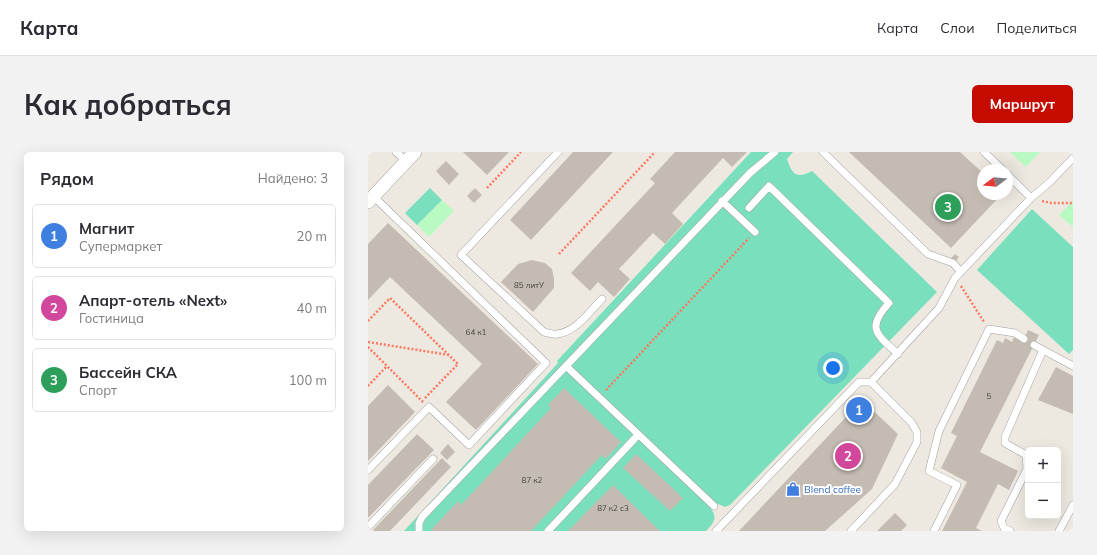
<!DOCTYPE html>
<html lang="ru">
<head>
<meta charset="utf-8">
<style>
	body { margin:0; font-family:Mulish,sans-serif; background:#f2f2f3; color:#2b2b33 }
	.controls { position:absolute; right:12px; bottom:12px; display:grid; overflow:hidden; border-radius:6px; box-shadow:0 4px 16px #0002 }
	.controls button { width:36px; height:36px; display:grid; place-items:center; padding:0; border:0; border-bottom:1px solid #e1e1e2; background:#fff; color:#2b2b33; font:20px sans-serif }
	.compass { position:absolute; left:609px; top:12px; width:36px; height:36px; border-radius:50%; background:#fff; box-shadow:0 4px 16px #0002; rotate:254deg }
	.you { position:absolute; left:465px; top:216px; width:14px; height:14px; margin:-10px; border:3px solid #fff; border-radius:50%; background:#1a73e8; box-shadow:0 0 0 6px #1a73e833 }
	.badge { display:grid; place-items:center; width:26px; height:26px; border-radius:50%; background:#c50a00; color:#fff; font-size:13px; font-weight:700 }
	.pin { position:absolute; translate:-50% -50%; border:2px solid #fff; box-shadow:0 1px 4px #0006 }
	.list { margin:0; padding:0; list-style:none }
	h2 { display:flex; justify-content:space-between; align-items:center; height:52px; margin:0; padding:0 16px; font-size:17px }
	h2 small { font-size:13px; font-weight:400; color:#7c7c81 }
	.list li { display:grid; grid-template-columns:26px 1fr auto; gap:12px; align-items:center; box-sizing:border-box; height:64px; margin:0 8px 8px; padding:0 8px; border:1px solid #e1e1e2; border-radius:6px }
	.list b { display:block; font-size:15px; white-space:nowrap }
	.list p { margin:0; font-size:13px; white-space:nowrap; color:#7c7c81 }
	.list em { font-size:13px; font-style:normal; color:#7c7c81 }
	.map { position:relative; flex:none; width:705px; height:379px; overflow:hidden; border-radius:6px }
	header { display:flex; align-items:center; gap:24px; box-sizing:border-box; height:56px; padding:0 20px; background:#fff; border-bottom:1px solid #e1e1e2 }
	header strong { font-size:19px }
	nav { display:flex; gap:22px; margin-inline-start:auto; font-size:14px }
	.intro { display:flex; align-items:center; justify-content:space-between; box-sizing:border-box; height:96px; padding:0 24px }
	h1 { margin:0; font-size:28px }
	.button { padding:10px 18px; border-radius:6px; background:#c50a00; color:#fff; font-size:14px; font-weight:700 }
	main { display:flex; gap:24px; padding:0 24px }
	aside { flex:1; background:#fff; border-radius:6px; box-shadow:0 4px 16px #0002 }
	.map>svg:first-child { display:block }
</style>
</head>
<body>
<header>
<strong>Карта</strong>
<nav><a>Карта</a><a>Слои</a><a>Поделиться</a></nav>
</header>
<div class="intro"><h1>Как добраться</h1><a class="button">Маршрут</a></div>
<main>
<aside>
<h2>Рядом<small>Найдено: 3</small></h2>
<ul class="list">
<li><span class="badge" style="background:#3f7fe0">1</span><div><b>Магнит</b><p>Супермаркет</p></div><em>20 m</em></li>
<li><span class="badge" style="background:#d1479c">2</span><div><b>Апарт-отель «Next»</b><p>Гостиница</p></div><em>40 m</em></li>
<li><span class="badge" style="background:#2e9e5b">3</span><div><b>Бассейн СКА</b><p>Спорт</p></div><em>100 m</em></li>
</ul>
</aside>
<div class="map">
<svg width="705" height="379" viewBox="0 0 705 379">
	<rect width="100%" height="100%" fill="#ede9e0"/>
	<!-- park -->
	<path fill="#b9fac2" d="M642,0h30l-14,15z
		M74,48l12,11 -25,26 -12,-12z
		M705,49v26l-14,-12z"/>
	<!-- pitch -->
	<path fill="#7adfbd" d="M383,0h42l-6,7c5,16 10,20 25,12l125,121 -207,213 -5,2 -9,-4 -5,6c7,9 2,15 -5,22h-302l154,-168 -1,-2z
		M62,36l12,12 -25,25 -12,-12z
		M664,57l41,38v103l-4,4 -92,-84z"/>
	<!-- building -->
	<path fill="#c4bcb3" d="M95,0h46l-22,23z
		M205,0h40l-82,88 -21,-20z
		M307,0h72l-15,15 -9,-9 -51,55 11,11 -18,20 -12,-11 -34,36 11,10 -16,18 -16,-15 -8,9 -19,-18 84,-90 -5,-4z
		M481,0h111l23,21v21h19l-51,54z
		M78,9l13,13 -10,11 -13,-14z
		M107,36l7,7 -8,8 -7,-7z
		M20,71l150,141 -62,66 -30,-28 36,-38 -92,-87 -22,23v-56z
		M587,102l4,3 -5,6 -4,-4z
		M164,108l13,3 7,6 2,9v10l-21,24 -32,-30 17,-18z
		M660,178l11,5 -59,117 38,19 -9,19 -11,-6 -22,44 6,3h-40l25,-49 -26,-14 16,-32 -6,-3 46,-93 6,3 2,-5 7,4 2,-5 9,4z
		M688,215l17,9v38l-35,-14z
		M20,233l27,27 -47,49v-55z
		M196,236l57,54 -15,17 -4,-4 -71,76h-98l-2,-1 27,-29 3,4 90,-97 -3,-3z
		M494,248l36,34 -26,55 -47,42h-86z
		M49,282l17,16 -66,68v-33z
		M80,292l7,8 -8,8 -7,-7z
		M268,302l47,44 -13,13 -47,-43z
		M74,306l9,9 -61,64h-16l-1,-1z
		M245,333l47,46h-92z
		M527,361l12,12 -6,6h-24z"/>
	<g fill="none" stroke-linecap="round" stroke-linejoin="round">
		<defs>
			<path id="lane" d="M28,0l10,9
				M190,0l-97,103 83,77c4,1 9,3 13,2 19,-2 32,-22 45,-35
				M455,0l105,102 25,9 8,9
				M616,0l19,18
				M639,22l24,24
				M354,49l33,31
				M381,56l20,-22 120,117c-23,25 -13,31 9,51
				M666,193l9,5
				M198,214l148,140
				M503,230l68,-74 16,-30 76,-80 19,-16 23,-24
				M0,318l61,-63 40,38 77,-82 -173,-167
				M0,375l65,-68
				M51,379v-8l3,-6 328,-344 25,-21
				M180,379l90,-96
				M348,379l143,-149h12l40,40 6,10v10l-22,42 -44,47
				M566,379l23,-46 -28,-14 10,-40 50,-102 26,4 9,6
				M642,379l-6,-3 -3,-7 26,-52 -1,-14 -21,-12v-6l38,-87 30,16
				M691,379l14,-26"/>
			<path id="street" d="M0,50l47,-50"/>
		</defs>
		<!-- lane casing -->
		<use href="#lane" stroke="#a2a2a2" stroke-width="8"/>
		<!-- street casing -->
		<use href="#street" stroke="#a2a2a2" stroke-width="14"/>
		<!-- path -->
		<path stroke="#fd7961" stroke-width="2.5" stroke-dasharray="2 2" stroke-linecap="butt" d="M119,36l34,-36
			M674,49l9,2h22
			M191,102l96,-102
			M593,134l23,36
			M0,169l22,-23 68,66 -33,34
			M0,190l81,13
			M0,195l55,55
			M0,234l19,-20
			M238,238l143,-152"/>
		<!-- lane -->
		<use href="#lane" stroke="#fff" stroke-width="7"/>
		<!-- street -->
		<use href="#street" stroke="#fff" stroke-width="13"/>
	</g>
	<!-- icons -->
	<defs>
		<symbol id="shop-bare" viewBox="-9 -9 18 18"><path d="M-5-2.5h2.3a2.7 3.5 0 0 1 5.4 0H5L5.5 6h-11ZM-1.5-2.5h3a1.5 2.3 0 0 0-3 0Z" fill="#3f7fe0" stroke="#fff" stroke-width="2.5" paint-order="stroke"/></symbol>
	</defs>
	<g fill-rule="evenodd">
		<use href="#shop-bare" x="415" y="327" width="20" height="20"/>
	</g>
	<g text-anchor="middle" stroke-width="4" stroke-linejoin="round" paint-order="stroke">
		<!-- number labels -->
		<g font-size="8" fill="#454341">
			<text x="161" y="136">85 литУ</text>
			<text x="108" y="183">64 к1</text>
			<text x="621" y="247">5</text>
			<text x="164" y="331">87 к2</text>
			<text x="245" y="359">87 к2 с3</text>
		</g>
		<!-- shop labels -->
		<g font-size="10" fill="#366cbe" stroke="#fff" text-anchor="start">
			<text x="436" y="341">Blend coffee</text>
		</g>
	</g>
</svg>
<div class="controls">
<button>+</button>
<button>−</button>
</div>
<svg class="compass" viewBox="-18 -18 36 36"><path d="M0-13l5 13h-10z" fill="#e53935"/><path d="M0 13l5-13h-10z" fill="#7c7c81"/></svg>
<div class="you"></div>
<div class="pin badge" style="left:491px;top:258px;background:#3f7fe0">1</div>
<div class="pin badge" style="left:480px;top:304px;background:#d1479c">2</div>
<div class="pin badge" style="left:580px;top:55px;background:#2e9e5b">3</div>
</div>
</main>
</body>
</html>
